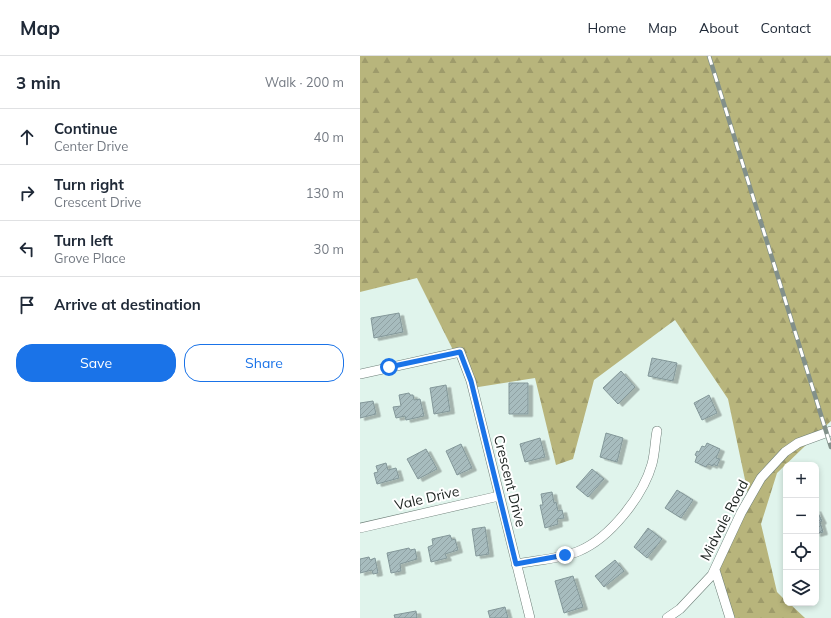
<!DOCTYPE html>
<html lang="en">
<head>
<meta charset="utf-8">
<style>
	body { margin:0; font-family:Mulish,sans-serif; background:#f6f6f7; color:#1f2937 }
	.controls { position:absolute; right:12px; bottom:12px; display:grid; overflow:hidden; border-radius:8px; box-shadow:0 2px 6px #0003 }
	.controls button { width:36px; height:36px; display:grid; place-items:center; padding:0; border:0; border-bottom:1px solid #e0e1e3; background:#fff; color:#1f2937; font:20px sans-serif }
	.stop { position:absolute; width:12px; height:12px; margin:-9px; border:3px solid #1a73e8; border-radius:50%; background:#fff }
	.stop.end { background:#1a73e8; border-color:#fff; box-shadow:0 1px 4px #0008 }
	.list { margin:0; padding:0; list-style:none }
	h2 { display:flex; justify-content:space-between; align-items:center; height:52px; margin:0; padding:0 16px; font-size:17px }
	h2 small { font-size:13px; font-weight:400; color:#747a83 }
	.list li { display:grid; grid-template-columns:26px 1fr auto; gap:12px; align-items:center; box-sizing:border-box; height:56px; padding:0 16px; border-top:1px solid #e0e1e3 }
	.list b { display:block; font-size:15px; white-space:nowrap }
	.list p { margin:0; font-size:13px; white-space:nowrap; color:#747a83 }
	.list em { font-size:13px; font-style:normal; color:#747a83 }
	.actions { display:flex; gap:8px; padding:12px 16px }
	.actions a { flex:1; padding:9px 0; border:1px solid #1a73e8; border-radius:16px; text-align:center; font-size:14px; color:#1a73e8 }
	.actions .main { background:#1a73e8; color:#fff }
	.icon { flex:none; width:22px; height:22px; fill:none; stroke:currentColor; stroke-width:2; stroke-linecap:round; stroke-linejoin:round }
	.map { position:relative; flex:none; width:471px; height:562px; overflow:hidden }
	header { display:flex; align-items:center; gap:24px; box-sizing:border-box; height:56px; padding:0 20px; background:#fff; border-bottom:1px solid #e0e1e3 }
	header strong { font-size:19px }
	nav { display:flex; gap:22px; margin-inline-start:auto; font-size:14px }
	main { display:flex }
	aside { flex:1; background:#fff }
	.map>svg:first-child { display:block }
</style>
</head>
<body>
<header>
<strong>Map</strong>
<nav><a>Home</a><a>Map</a><a>About</a><a>Contact</a></nav>
</header>
<main>
<aside>
<h2>3 min<small>Walk · 200 m</small></h2>
<ul class="list">
<li><svg class="icon" aria-label="ahead" viewBox="0 0 24 24"><path d="M12 20V5M6 11l6-6 6 6"/></svg><div><b>Continue</b><p>Center Drive</p></div><em>40 m</em></li>
<li><svg class="icon" aria-label="right" viewBox="0 0 24 24"><path d="M7 20v-9h11M14 6l5 5-5 5"/></svg><div><b>Turn right</b><p>Crescent Drive</p></div><em>130 m</em></li>
<li><svg class="icon" aria-label="left" viewBox="0 0 24 24"><path d="M17 20v-9H6M10 6l-5 5 5 5"/></svg><div><b>Turn left</b><p>Grove Place</p></div><em>30 m</em></li>
<li><svg class="icon" aria-label="arrive" viewBox="0 0 24 24"><path d="M6 21V4h12l-3 4 3 4H6"/></svg><div><b>Arrive at destination</b></div></li>
</ul>
<div class="actions"><a class="main">Save</a><a>Share</a></div>
</aside>
<div class="map">
<svg width="471" height="562" viewBox="0 0 471 562">
	<defs>
		<pattern id="forest-firs" width="22" height="20" patternUnits="userSpaceOnUse"><rect width="22" height="20" fill="#b8b57c"/><path d="M5 1l3.5 6h-7zM16 11l3.5 6h-7z" fill="#9e9b6b"/></pattern>
		<pattern id="building-hatch" width="6" height="6" patternUnits="userSpaceOnUse"><rect width="6" height="6" fill="#a7bcbe"/><path d="M-1 1l2-2M0 6l6-6M5 7l2-2" fill="none" stroke="#8fa1a3"/></pattern>
		<filter id="shadow"><feDropShadow dx="4.5" dy="2.5" stdDeviation="0" flood-color="#0004"/></filter>
	</defs>
	<rect width="100%" height="100%" fill="#e0f4ec"/>
	<!-- forest -->
	<path fill="url(#forest-firs)" d="M0,0h471v365l-54,52 -16,51 16,68 9,9v2h3l16,15h-78l-14,-43 35,-81 -20,-95 -53,-79 -81,60 -21,79 -17,6 -21,-87 -63,10 -55,-110 -57,14z"/>
	<!-- building -->
	<path fill="url(#building-hatch)" stroke="#839799" filter="url(#shadow)" d="M39,257l4,19 -29,6 -3,-20z
		M292,302l25,5 -4,18 -25,-5z
		M261,315l14,16 -17,17 -15,-16z
		M149,327h19v31h-19z
		M86,329l4,26 -16,3 -4,-26z
		M49,337l1,2h3l1,5 6,-1 4,17 -18,4 -1,-4 -9,2 -3,-11 8,-1 -2,-11z
		M349,339l8,18 -15,7 -8,-17z
		M13,345l3,13 -16,4v-15z
		M246,377l17,5 -6,24 -17,-5z
		M180,382l5,19 -20,5 -5,-18z
		M347,387l13,6 -4,9 4,1 -3,7 -4,-2v2l-5,-2 -2,3 -11,-5 2,-6 -2,-1 2,-4 2,1 3,-6 3,1z
		M101,388l11,24 -15,7 -11,-24z
		M66,393l11,20 -19,10 -11,-20z
		M26,407l2,7 8,-2 3,10 -22,6 -3,-11 4,-1 -2,-6z
		M232,413l12,10 -16,18 -12,-10z
		M317,434l16,10 -12,18 -16,-10z
		M192,436l2,11 2,-1 2,9 4,-1 2,8 -7,1 1,5 -13,4 -5,-23h3l-2,-11z
		M456,453l6,12 -2,1 3,10 -7,2z
		M125,471l4,27 -13,2 -4,-27z
		M288,472l14,11 -15,19 -13,-11z
		M90,479l2,5 3,-1 3,11 -13,4 2,4 -16,4 -3,-15 5,-2 -1,-6z
		M49,492l1,2 5,-1 2,10 -17,5 1,7 -10,2 -4,-20z
		M9,501l1,3 5,-2 3,15 -5,1 -1,-4 -12,3v-14z
		M255,504l9,11 -20,16 -9,-11z
		M213,520l10,31 -19,6 -9,-32z
		M145,551l3,11h-18l-2,-7z
		M56,555l1,7h-22l-1,-3z"/>
	<g fill="none" stroke-linecap="round" stroke-linejoin="round">
		<defs>
			<path id="minor" d="M0,318l100,-22 11,29 59,237
				M0,472l139,-32
				M156,508c21,-4 44,-5 63,-13 31,-13 64,-55 73,-87 3,-11 3,-23 5,-33
				M355,514l15,48
				M307,562l13,-9 32,-34 29,-62 20,-35 24,-26 13,-9 33,-12"/>
		</defs>
		<!-- minor casing -->
		<use href="#minor" stroke="#6d7f78" stroke-width="10"/>
		<!-- minor -->
		<use href="#minor" stroke="#fff" stroke-width="9"/>
		<defs>
			<path id="rail" d="M349,0l122,391"/>
		</defs>
		<!-- rail casing -->
		<use href="#rail" stroke="#82908a" stroke-width="4.5"/>
		<!-- rail -->
		<use href="#rail" stroke="#fff" stroke-width="3" stroke-dasharray="9" stroke-linecap="butt"/>
	</g>
	<g fill="none" stroke-linecap="round" stroke-linejoin="round">
		<!-- route -->
		<path stroke="#1a73e8" stroke-width="5" d="M29,311l71,-15 11,29 45,183 49,-9"/>
	</g>
	<g text-anchor="middle" stroke-width="4" stroke-linejoin="round" paint-order="stroke">
		<!-- street labels -->
		<g font-size="14" fill="#1b221f" stroke="#fff">
			<text transform="translate(150 425) rotate(76)" y="5">Crescent Drive</text>
			<text transform="translate(67 442) rotate(-13)" y="5">Vale Drive</text>
			<text transform="translate(364 464) rotate(-63)" y="5">Midvale Road</text>
		</g>
	</g>
</svg>
<div class="controls">
<button>+</button>
<button>−</button>
<button><svg class="icon" aria-label="locate" viewBox="0 0 24 24"><circle cx="12" cy="12" r="6"/><path d="M12 2v4M12 18v4M2 12h4M18 12h4"/></svg></button>
<button><svg class="icon" aria-label="layers" viewBox="0 0 24 24"><path d="M12 4l9 5-9 5-9-5zM3 14l9 5 9-5"/></svg></button>
</div>
<div class="stop" style="left:29px;top:311px"></div>
<div class="stop end" style="left:205px;top:499px"></div>
</div>
</main>
</body>
</html>
